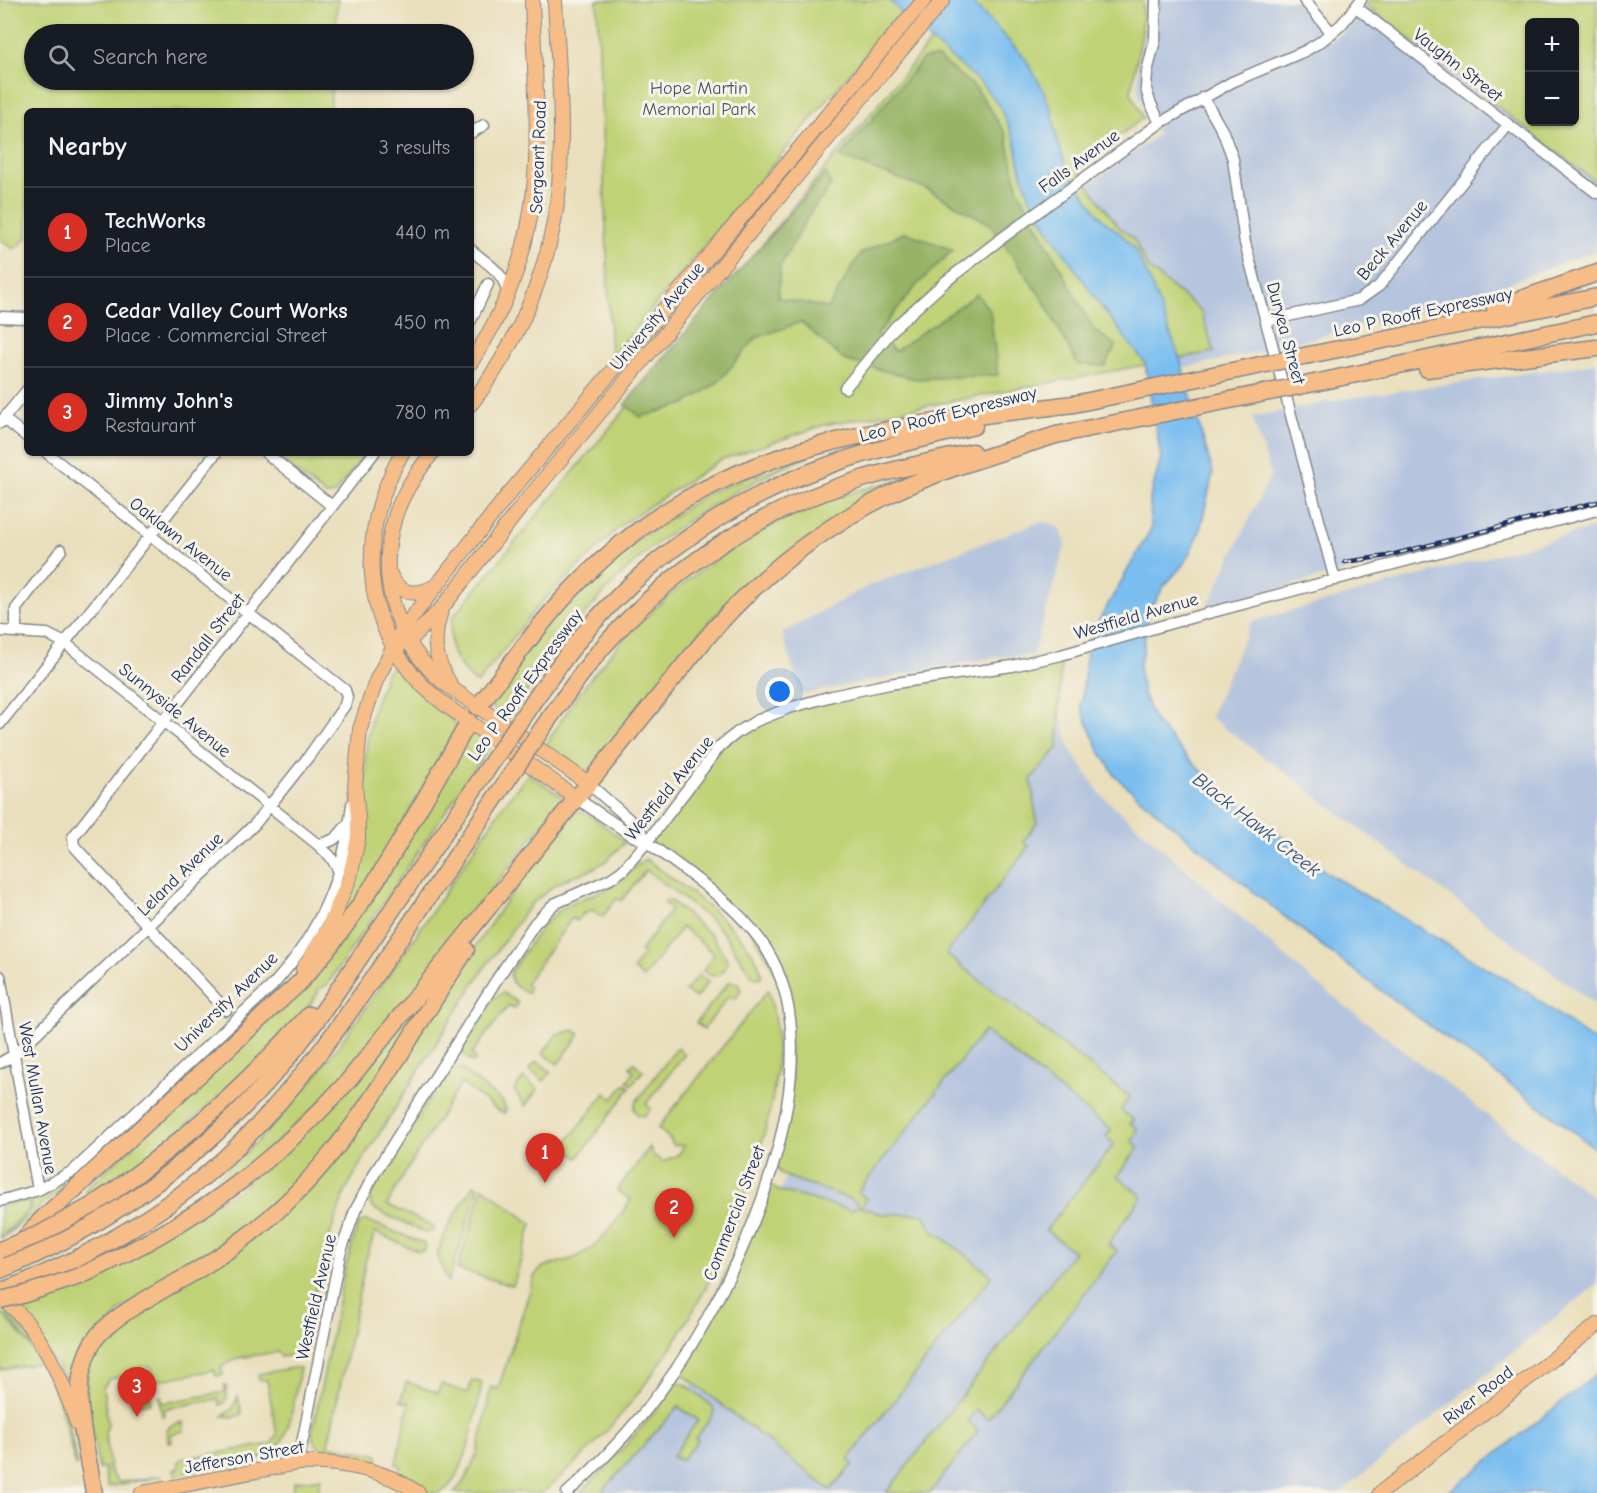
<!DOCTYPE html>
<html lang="en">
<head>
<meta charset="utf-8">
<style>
	body { margin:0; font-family:"Comic Neue",sans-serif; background:#242831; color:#f1f3f6 }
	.controls { position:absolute; right:18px; top:18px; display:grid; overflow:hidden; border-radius:9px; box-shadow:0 2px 4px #0004 }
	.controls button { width:54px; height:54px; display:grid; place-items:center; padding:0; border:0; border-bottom:2px solid #363941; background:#171b24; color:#f1f3f6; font:30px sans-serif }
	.you { position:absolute; left:780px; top:692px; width:21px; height:21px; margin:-15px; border:4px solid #fff; border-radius:50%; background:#1a73e8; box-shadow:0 0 0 9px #1a73e833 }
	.badge { display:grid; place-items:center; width:39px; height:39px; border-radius:50%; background:#d93025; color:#fff; font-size:20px; font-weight:700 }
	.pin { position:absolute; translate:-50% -50px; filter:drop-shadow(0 2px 3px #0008) }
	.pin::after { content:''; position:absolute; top:32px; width:21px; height:18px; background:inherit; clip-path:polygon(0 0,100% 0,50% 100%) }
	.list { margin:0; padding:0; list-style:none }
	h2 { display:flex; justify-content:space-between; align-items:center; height:78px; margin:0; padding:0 24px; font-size:26px }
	h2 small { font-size:20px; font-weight:400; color:#9ea1a6 }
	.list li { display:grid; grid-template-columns:39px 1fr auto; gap:18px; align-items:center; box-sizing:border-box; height:90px; padding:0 24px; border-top:2px solid #363941 }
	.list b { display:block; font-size:22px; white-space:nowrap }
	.list p { margin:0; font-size:20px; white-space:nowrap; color:#9ea1a6 }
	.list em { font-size:20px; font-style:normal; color:#9ea1a6 }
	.icon { flex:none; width:33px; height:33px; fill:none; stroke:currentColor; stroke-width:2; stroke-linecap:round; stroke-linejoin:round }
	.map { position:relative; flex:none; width:1597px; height:1493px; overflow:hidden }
	.search { position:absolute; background:#171b24; box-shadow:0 2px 4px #0004; left:24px; top:24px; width:450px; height:66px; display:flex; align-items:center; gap:15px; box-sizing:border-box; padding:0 21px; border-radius:33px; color:#9ea1a6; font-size:22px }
	.panel { position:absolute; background:#171b24; box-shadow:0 2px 4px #0004; left:24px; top:108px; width:450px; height:348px; border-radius:9px }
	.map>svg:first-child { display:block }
</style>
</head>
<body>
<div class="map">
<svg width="1597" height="1493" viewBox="0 0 1597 1493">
	<rect width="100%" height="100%" fill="#f7f3e8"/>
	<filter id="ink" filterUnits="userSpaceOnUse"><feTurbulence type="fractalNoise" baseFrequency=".0167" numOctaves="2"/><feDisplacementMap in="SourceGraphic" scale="12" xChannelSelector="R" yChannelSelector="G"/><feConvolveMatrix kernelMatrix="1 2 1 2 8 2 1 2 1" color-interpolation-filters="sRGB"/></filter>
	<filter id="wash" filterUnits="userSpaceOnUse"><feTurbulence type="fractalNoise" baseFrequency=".008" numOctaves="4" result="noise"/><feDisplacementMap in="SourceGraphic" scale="24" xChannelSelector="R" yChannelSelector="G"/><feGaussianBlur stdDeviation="1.35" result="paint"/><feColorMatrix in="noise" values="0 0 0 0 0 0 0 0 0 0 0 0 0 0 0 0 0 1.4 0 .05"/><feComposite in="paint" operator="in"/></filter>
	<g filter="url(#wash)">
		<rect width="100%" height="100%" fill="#e9dfbc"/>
		<!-- industrial -->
		<path fill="#b6c5de" d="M1147,0h150l10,15 24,27 20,-18 14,-19 232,178v67l-120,45 -213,56 -82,17 -4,-12 -96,-167 76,-54 -20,-42 1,-32 7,-30z
			M1597,363v142l-390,102 64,-133 -19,-57 91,-18z
			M1040,522l11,1 9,6 6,14 -33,112 -35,2 -85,15 -112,23 -19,-62 84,-46z
			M1597,527v479l-387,-289 41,-95z
			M1049,670l21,79 31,46 211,185 285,220v84l-257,209h-739l102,-121 49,-102 52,-143z"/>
		<!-- green -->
		<path fill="#bfd275" stroke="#6d806a" stroke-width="1.5" fill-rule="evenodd" d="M0,0h338l-3,34h-301v46h298l-2,31h-303v127l-13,11 -14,-10z
			M597,0h314l-300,357z
			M965,0h178l-1,33 -11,59 12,26 -67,50 42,58 16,13 14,29 53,43 13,41 -390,73 -104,35 -95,62 -86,83 -62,79c-23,-22 -30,-33 -25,-66z
			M1369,0h228v183l-232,-178zM1574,22v100h-44v-100z
			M273,453h93l-31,40 -3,2h-7z
			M809,456c-43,19 -86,40 -125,67 -74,51 -128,122 -176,197l-21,-17 51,-70 73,-75 98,-66z
			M902,479l1,3 -169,114 -27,28 -25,30 -94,120 -3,1 -40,-28c59,-104 148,-187 257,-236 32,-14 66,-24 100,-32z
			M1061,655l-3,93 -27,31 6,44 -14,19 6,4 -83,108 184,143 -9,13 13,10 -4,3 7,5 -1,3 2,2 -6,8 7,6 -22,29 25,20 -34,48 9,7 -129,168 -12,-9 -8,10 10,11 -48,62h-44l188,-241 -28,-22 68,-86 -8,-7 5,-7 -127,-99 -126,161 9,7 -6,8 21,7h42l8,15 60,47 -144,184 5,4 -23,26 -154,-121 21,-32 70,-154 10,7 73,20 10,-4 -7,-6 -71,-25 -8,-11 17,-84 -7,-93 -35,-61 -102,-84 73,-96 69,-38z
			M392,667l9,2 55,55 -1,7 -89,157 -35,46 33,-102 2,-83 6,-36 14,-40z
			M471,731l20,14 -164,240 -9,4v4l-10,14 -42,48 -115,101 -61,42 -5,-8 203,-190z
			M528,774l34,22v3l-155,200 -73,90 -92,86 -123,76 -2,-2c60,-37 115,-80 163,-131 41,-45 75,-95 110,-145 38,-55 75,-110 112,-166z
			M579,811l9,3 34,25 2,4 -18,18 -17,10 -16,5 -18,9 -25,20 -47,65 -53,83 -68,108 -17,31 -21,60 -22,102 -21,3 -3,-5 -41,6 -16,9 2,8 -7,1 -2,-6 -59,11 -4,-15 -13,2v5l-29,6 -6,9 5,37 -3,8 5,33 -11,3 -13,-73 3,-35 22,-33 152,-99 177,-230 80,-119 53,-67z
			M646,859c31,23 113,79 116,118l-5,1 -5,-2 -28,-42 -13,-14 -65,-50 -25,31 -4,-3 -15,19 -9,-7 -10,4 -6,7 -5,-3 -47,66 4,3 -1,5h-3c-9,-5 -17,-10 -14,-21 18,-25 33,-55 61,-68 15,-8 32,-10 46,-20 10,-7 18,-20 28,-24z
			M666,900l6,2 40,34 15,23 1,4c-7,14 -13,17 -25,8l11,-17 -32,-27 -39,51 -10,-9 11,-15 -4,-3 31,-41 -6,-6z
			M450,960l-84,135 -60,79 -73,66 -113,70 -45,75h-6l-54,-82 225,-113z
			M699,975l9,7 -12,16 -11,-7z
			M729,982l9,1 3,7 -6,10 -6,-4 -25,33 -8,-6z
			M768,990c21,65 2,128 -18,191 -38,120 -111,231 -208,312h-88c27,-27 29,-70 37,-106l7,2 37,-114 8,-8 32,-9 17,-10 18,-19 21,-29 -14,-10 33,-43 2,7 11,8 16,-8 5,-8 -11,-1 -2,-5 -13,-12z
			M503,993l14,9v4l-3,2 -5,-3 -37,48 4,7 -4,2 -9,-8v-10l30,-46z
			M574,1030l6,4 -22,30 -15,-11 14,-19z
			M677,1048l8,6 -39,50 5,5 -7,7 -6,-1 -4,-6 1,-6z
			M537,1061l14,11 -7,9 -15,-11z
			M634,1063l9,8 -11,14 -5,-4 7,-9 -4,-5z
			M455,1067l6,2 42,33 3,8 -2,3 -4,-1 -39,-29 -64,103 -10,19 44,20 3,5 -7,3 -54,-24c-7,-10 0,-19 5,-29l67,-107 6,-5z
			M523,1078l15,11 -13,17 -11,-16z
			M625,1084l5,4 -52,70 -15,-11 42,-54 8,6z
			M62,1183l3,3 -63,53 29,-30 -1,-11z
			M474,1185l5,2 -31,95 -11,-28 12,-30z
			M483,1187l49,37 -19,62 -56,-17z
			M28,1199l1,10 -29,29v-32z
			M363,1221h5l55,22 3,4 -2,4h-7l-42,-19 -9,27 -38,186 49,10 2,5 -4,4 -26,-5v-3l-2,2c-16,-3 -32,-5 -35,-25l32,-160 13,-46z
			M0,1311l28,32 12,20 -40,7z
			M9,1312l33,42 24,55 11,57h-2c-13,-63 -24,-102 -69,-151z
			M292,1368h8c-5,23 -8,67 -25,82l-2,-1 -2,2 1,2c-27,13 -68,16 -97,22l-1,-5 5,-3v-6l3,-2 89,-15 6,-9 -10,-55h-8l-1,-6z
			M472,1380l10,3c-6,26 -15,100 -43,110 -3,0 -7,0 -10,0l-10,-9 -20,-10 1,-9 -4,-1 13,-61 -8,-2 5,-19 32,11 3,-9 27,9z
			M144,1381l4,2 1,8 -5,1 1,6 5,-1 1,6 -18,3 -5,-22 4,6 10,-2 -1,-6z
			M679,1383l9,2 -1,2h2l22,18 3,6 -3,7 -16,20 3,2 -17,21 -4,-4 -2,2 -3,-2 26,-37 -20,-13 -77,86h-21l22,-22h3l-1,-2 44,-49 25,-33z
			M224,1385h2c1,9 3,16 -6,20l-2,-6 -54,10 1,6 -3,1 -3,-19 2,-1 2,7 62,-11z
			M238,1396l4,18 -9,3 -10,-1 9,-7z
			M183,1422l1,9 -13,3 1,8h-4l-1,-12 3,-4z
			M110,1469l2,6 7,7 44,-6 -55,11 -4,-17z
			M321,1478l-3,15h-26l2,-11z"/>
		<!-- forest -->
		<path fill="#97b466" stroke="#597262" stroke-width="1.5" d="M937,57l40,32 29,45 12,56 76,140 22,15 -11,21 -27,-1 -36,-67 -52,-74 -63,-35 -87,-32 83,-98z
			M826,173l5,13 -20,25 -31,56 -2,31 50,10 32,-54 45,-22 48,18 -36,35 -40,49 18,17 82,-57 13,17 8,64 -83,4 -71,-19 -43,-38 -45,16 -39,45 -32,21 -45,13 -15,-13 77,-91z"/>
		<!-- water -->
		<path fill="#7abef0" stroke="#4a76a7" stroke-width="1.5" d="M889,0h81l55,58 16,28 11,25 5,28 10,30 35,50 20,16 13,14 15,32 29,75 34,117 -14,61 -15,30 -20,22 -16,28 -5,37 -4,16 4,26 11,27 33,37 35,33 107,84 200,119 68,51v106c-78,-62 -161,-118 -241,-178 -81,-62 -163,-127 -240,-195l-17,-27 -18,-42 5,-52 11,-32 54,-95 -1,-31 11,-40 -16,-95 -45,-58 -52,-76 -18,-31 -9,-27 -6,-31 -16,-35 -19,-23 -53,-44z
			M1597,1374v119h-150z"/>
	</g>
	<g filter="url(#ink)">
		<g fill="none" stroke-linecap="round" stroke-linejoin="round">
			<defs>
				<path id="minor" d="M1156,0l-1,40 -8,32 -1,17 4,13 10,21
					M1304,0l28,33
					M1356,7l241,186
					M1203,97l20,35 10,27 12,84 90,337
					M471,133l13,-8
					M471,250c15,13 35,23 36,44
					M0,317l27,1
					M471,320l17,-36
					M1266,321l93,-21 20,-14 129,-161
					M845,388l50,-61 50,-45 53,-41 162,-118 72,-41 73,-31 15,-9 21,-17 20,-25
					M4,419l23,18
					M0,423l27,-33
					M266,453l66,53
					M0,631l47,3 18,9 252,201 13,12 9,15
					M16,632v-23l45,-59
					M0,724l216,-271
					M588,783l51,45 8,14
					M317,844c16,-1 21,-7 30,-19
					M0,976l38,214
					M226,1010l-152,-164 -1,-9 301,-384
					M0,1063l14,-8 241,-231 54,-68 36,-51 2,-8 -2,-7 -298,-237
					M0,1201l38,-11 35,-19 200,-186c48,-54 71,-109 79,-181
					M298,1463l42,-209 15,-43 21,-40 121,-192 38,-56 19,-19 56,-25 13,-9 24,-28 73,-96 18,-14 18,-11 33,-13 43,-12 57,-12 123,-18 49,-11 114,-33 422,-112
					M567,1493c27,-24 52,-50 75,-78 82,-99 191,-321 134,-448 -25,-55 -82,-89 -129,-125l-14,-6 -57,-38"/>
				<path id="major" d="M471,362c33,-49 55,-106 62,-165 8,-65 1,-132 -1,-197
					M471,404c47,-60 78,-133 87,-208 7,-64 0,-132 -3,-196
					M402,453c-43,76 -44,166 20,232 17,17 38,30 57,44 33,23 65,46 97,69
					M432,453c-15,19 -30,40 -37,64 -19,60 1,126 49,166l144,100
					M390,574c8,21 27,23 45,12
					M441,611c-9,29 -7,47 9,73
					M393,646l15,-4 33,-33 80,-102 422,-507
					M303,969l25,-40 22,-52 8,-39v-20l-3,-32 5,-57 16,-48 26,-51 105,-134 417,-496
					M0,1297c40,29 61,80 77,126
					M142,1493l156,-30c40,-2 87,6 120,30
					M1380,1493l217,-168"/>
				<path id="highway" d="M1495,308l102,-35
					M1309,355l288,-58
					M1427,369l170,-21
					M1319,382l278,-59
					M532,703c20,-27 38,-55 61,-80 63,-71 142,-123 231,-156 48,-18 100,-28 150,-41
					M478,707c33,-43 64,-88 103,-127 140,-141 308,-153 493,-176
					M550,717c20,-26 38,-55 61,-79 68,-76 154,-129 251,-159 36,-11 74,-18 110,-27
					M93,1205c81,-54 151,-118 216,-190
					M0,1266l41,-46 258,-237c70,-77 118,-172 170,-261
					M0,1270c107,-43 199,-111 275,-197 35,-40 64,-85 94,-129 39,-58 78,-116 117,-173
					M80,1276c109,-50 189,-107 269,-196l349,-432c52,-64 116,-116 190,-153 53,-26 112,-42 168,-60
					M0,1292c82,-31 160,-74 225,-134 68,-63 120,-138 172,-215 36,-52 71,-105 107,-158
					M94,1493c-7,-48 -28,-105 -1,-151 17,-28 80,-56 108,-74 31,-19 60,-41 87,-67 74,-71 121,-166 178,-251"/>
			</defs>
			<!-- minor casing -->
			<use href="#minor" stroke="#82878d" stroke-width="13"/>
			<!-- major casing -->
			<use href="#major" stroke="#82878d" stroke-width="16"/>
			<!-- highway casing -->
			<use href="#highway" stroke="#82878d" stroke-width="19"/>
			<!-- minor -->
			<use href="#minor" stroke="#fff" stroke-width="10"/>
			<!-- major -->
			<use href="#major" stroke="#f7bd88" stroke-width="14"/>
			<!-- highway -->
			<use href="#highway" stroke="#f7bd88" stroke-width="16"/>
			<defs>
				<path id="rail" d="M1345,562l42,-6 210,-54"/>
			</defs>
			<!-- rail casing -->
			<use href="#rail" stroke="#1b2f5e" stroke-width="4.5"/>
			<!-- rail -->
			<use href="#rail" stroke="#f7f3e8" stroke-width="2" stroke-dasharray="7" stroke-linecap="butt"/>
			<defs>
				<path id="highway-bridge" d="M1074,404l235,-49
					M1056,435l263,-53
					M486,771l46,-68
					M504,785l46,-68
					M0,1250l40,-16 53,-29
					M0,1300l22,-5 58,-19"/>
			</defs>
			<!-- highway-bridge casing -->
			<use href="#highway-bridge" stroke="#82878d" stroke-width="19" stroke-linecap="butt"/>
			<!-- highway-bridge -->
			<use href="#highway-bridge" stroke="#f7bd88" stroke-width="16"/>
		</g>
	</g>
	<g text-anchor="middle" stroke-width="6" stroke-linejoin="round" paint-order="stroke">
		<!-- street labels -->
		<g font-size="18" fill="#1b2f5e" stroke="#f7f3e8">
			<text transform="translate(1458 65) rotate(38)" y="6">Vaughn Street</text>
			<text transform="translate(538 157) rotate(-88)" y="6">Sergeant Road</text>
			<text transform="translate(1079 161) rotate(-36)" y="6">Falls Avenue</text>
			<text transform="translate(1392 240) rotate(-50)" y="6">Beck Avenue</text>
			<text transform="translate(1423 312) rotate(-12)" y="6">Leo P Rooff Expressway</text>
			<text transform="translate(657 316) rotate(-50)" y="6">University Avenue</text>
			<text transform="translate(1286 333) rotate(75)" y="6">Duryea Street</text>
			<text transform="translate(948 414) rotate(-14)" y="6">Leo P Rooff Expressway</text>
			<text transform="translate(181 539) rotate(38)" y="6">Oaklawn Avenue</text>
			<text transform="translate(1136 616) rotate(-16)" y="6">Westfield Avenue</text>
			<text transform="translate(208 638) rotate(-52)" y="6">Randall Street</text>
			<text transform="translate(525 685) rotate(-54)" y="6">Leo P Rooff Expressway</text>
			<text transform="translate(175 710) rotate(39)" y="6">Sunnyside Avenue</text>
			<text transform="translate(669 788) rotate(-51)" y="6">Westfield Avenue</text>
			<text transform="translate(180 874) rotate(-44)" y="6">Leland Avenue</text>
			<text transform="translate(226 1002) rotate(-44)" y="6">University Avenue</text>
			<text transform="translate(38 1098) rotate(80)" y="6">West Mullan Avenue</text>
			<text transform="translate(734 1213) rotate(-69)" y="6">Commercial Street</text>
			<text transform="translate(316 1297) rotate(-77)" y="6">Westfield Avenue</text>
			<text transform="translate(1478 1395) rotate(-38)" y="6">River Road</text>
			<text transform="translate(244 1457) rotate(-10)" y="6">Jefferson Street</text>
		</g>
		<!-- park labels -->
		<g font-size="18" fill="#445864" stroke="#f7f3e8">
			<text x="699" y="94">Hope Martin<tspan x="699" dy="21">Memorial Park</tspan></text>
		</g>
		<!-- water labels -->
		<g font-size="20" font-style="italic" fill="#335382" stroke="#f7f3e8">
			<text transform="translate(1257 824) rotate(38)" y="7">Black Hawk Creek</text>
		</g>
	</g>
</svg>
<div class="controls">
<button>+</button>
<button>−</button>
</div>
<div class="you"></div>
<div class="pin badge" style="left:545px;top:1183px">1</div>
<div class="pin badge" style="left:674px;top:1238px">2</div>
<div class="pin badge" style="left:137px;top:1417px">3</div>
<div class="search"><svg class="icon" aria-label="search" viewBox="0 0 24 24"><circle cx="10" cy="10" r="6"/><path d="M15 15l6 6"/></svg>Search here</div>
<section class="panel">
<h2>Nearby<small>3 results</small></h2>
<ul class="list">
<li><span class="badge">1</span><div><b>TechWorks</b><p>Place</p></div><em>440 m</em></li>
<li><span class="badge">2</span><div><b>Cedar Valley Court Works</b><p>Place · Commercial Street</p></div><em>450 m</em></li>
<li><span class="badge">3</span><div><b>Jimmy John's</b><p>Restaurant</p></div><em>780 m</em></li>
</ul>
</section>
</div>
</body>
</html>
